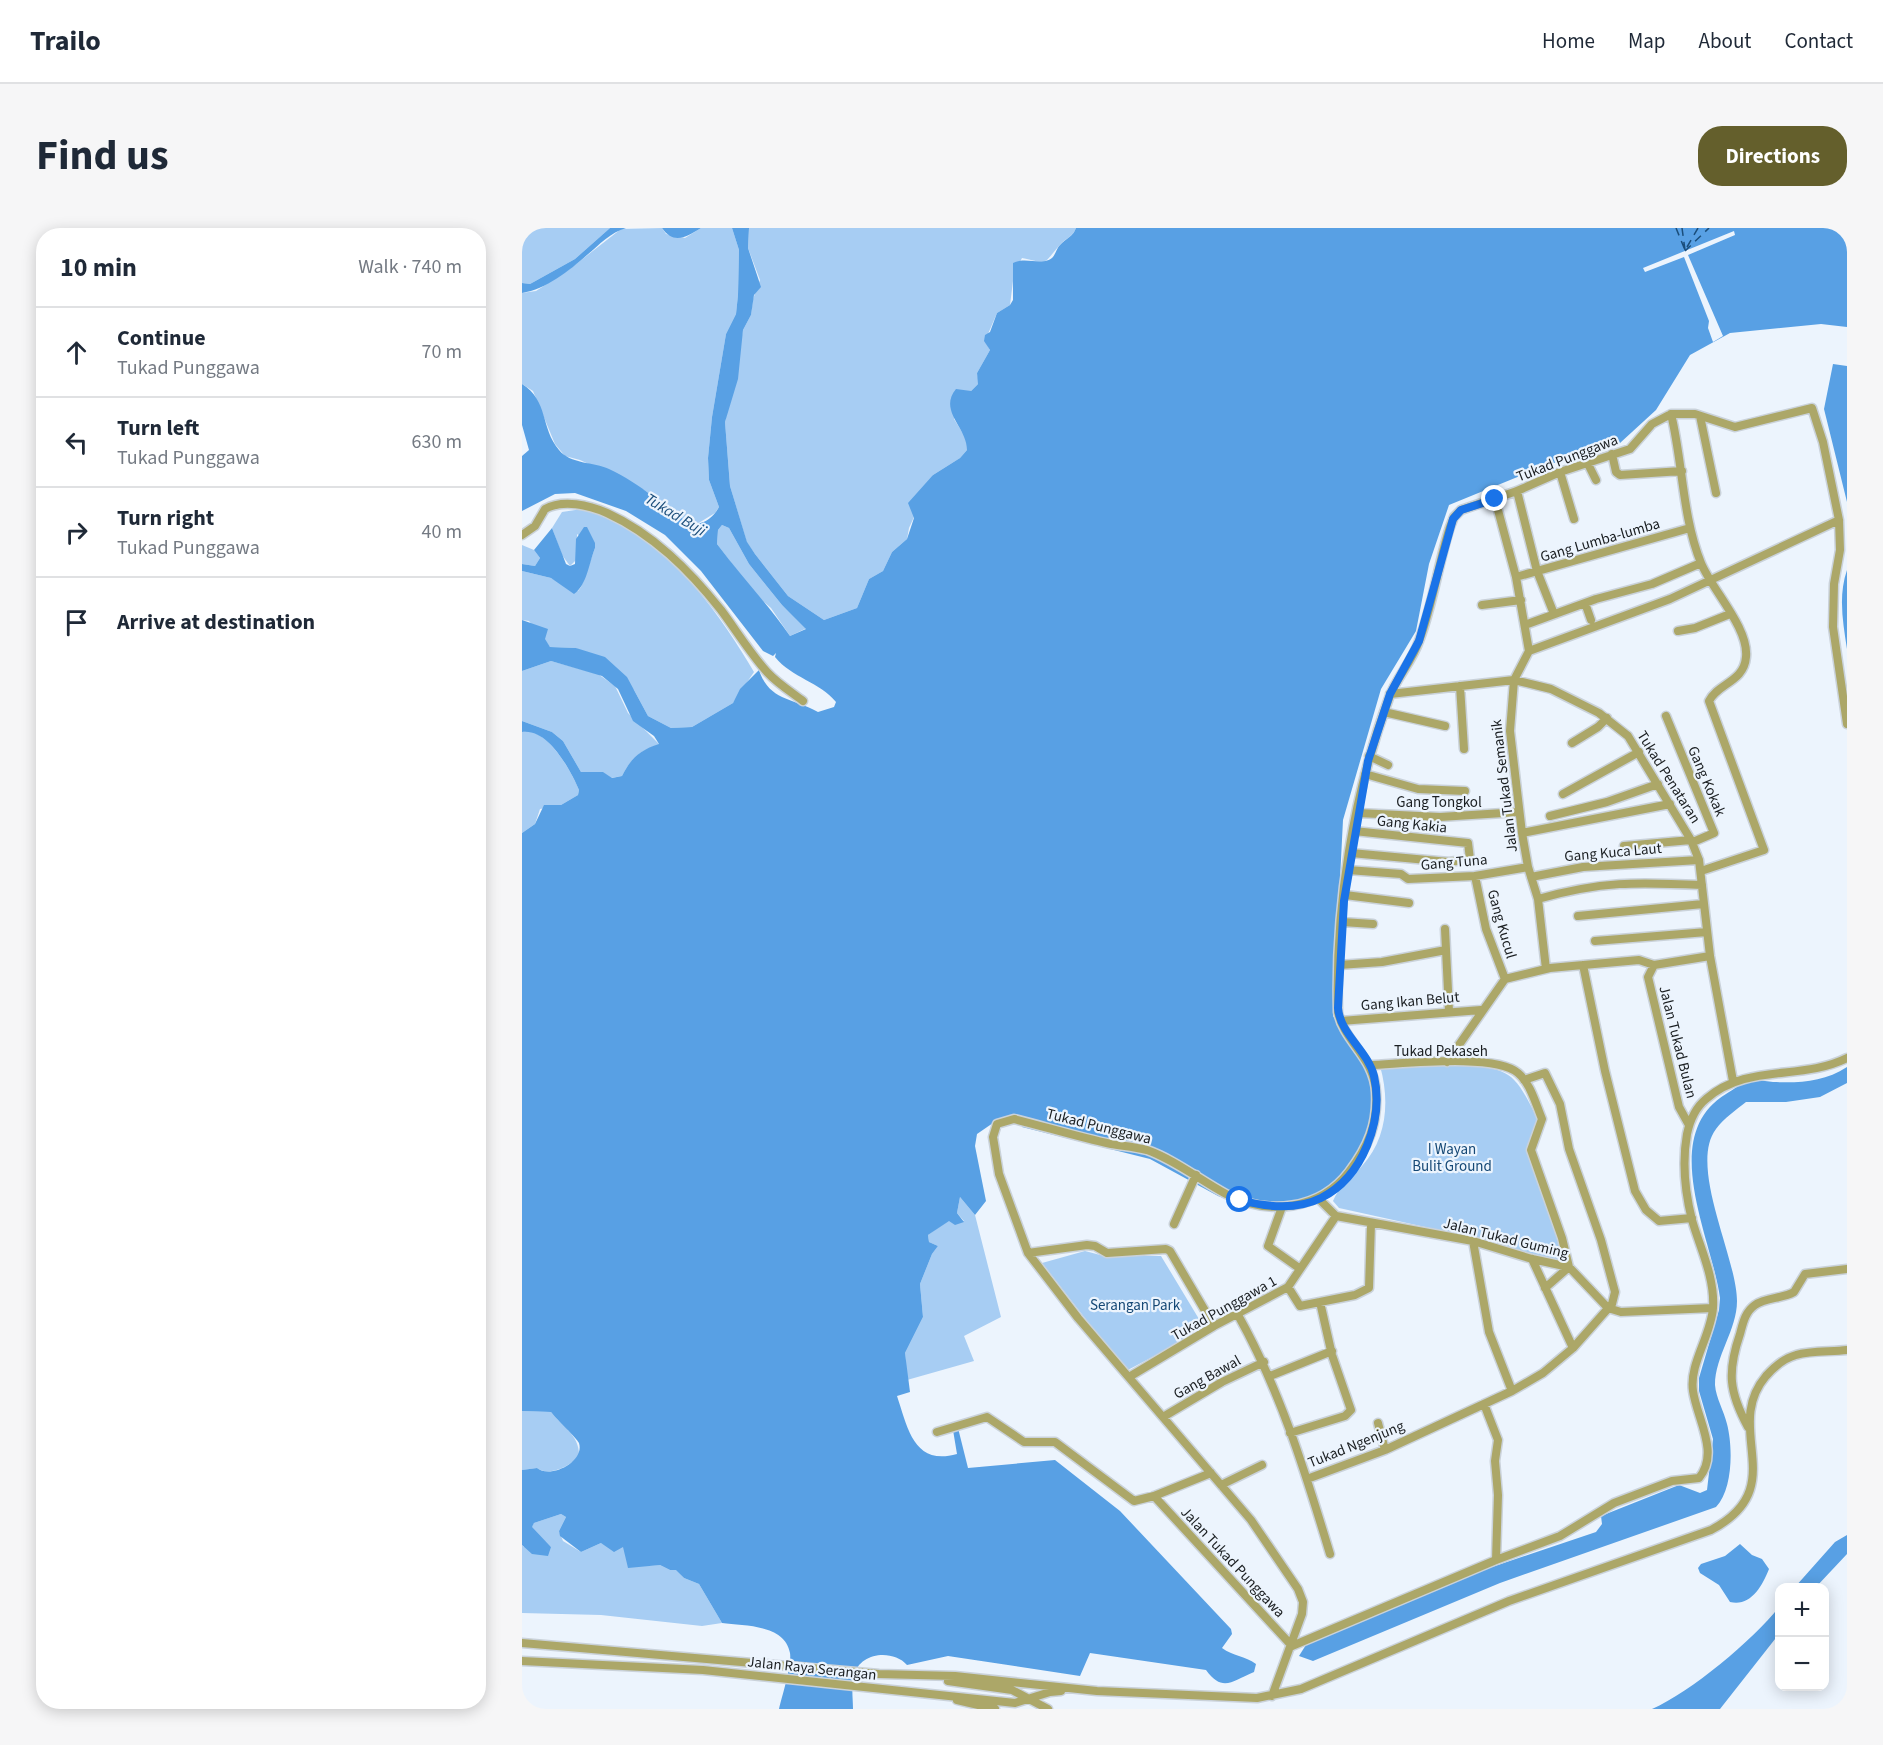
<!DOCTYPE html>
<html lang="en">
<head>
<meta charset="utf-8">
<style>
	body { margin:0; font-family:"Source Sans 3",sans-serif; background:#f6f6f7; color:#1f2937 }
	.controls { position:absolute; right:18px; bottom:18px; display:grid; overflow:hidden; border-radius:12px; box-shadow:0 3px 15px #0003 }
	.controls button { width:54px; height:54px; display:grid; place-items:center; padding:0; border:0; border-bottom:2px solid #e0e1e3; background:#fff; color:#1f2937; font:30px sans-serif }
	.stop { position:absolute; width:18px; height:18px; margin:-14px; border:4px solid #1a73e8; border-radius:50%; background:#fff }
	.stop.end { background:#1a73e8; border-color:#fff; box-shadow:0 2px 6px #0008 }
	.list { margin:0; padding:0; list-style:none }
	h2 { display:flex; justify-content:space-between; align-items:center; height:78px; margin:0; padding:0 24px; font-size:26px }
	h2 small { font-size:20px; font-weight:400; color:#747a83 }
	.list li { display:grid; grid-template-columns:39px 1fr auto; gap:18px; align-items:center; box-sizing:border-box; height:90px; padding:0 24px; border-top:2px solid #e0e1e3 }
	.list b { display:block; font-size:22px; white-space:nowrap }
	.list p { margin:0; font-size:20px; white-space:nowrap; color:#747a83 }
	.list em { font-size:20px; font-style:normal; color:#747a83 }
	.icon { flex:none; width:33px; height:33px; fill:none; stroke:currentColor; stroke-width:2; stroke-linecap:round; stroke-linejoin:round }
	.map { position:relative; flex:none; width:1325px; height:1481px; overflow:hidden; border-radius:24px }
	header { display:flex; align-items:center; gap:36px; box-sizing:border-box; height:84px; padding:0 30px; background:#fff; border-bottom:2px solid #e0e1e3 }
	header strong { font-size:28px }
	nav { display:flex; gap:33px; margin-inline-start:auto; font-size:21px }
	.intro { display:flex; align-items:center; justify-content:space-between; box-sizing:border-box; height:144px; padding:0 36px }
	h1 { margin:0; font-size:42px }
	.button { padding:15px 27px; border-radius:24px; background:#645f2c; color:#fff; font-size:21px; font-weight:700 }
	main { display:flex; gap:36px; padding:0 36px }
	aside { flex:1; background:#fff; border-radius:24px; box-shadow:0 3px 15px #0003 }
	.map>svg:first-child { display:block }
</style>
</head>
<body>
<header>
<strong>Trailo</strong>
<nav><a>Home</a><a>Map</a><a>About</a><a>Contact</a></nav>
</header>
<div class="intro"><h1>Find us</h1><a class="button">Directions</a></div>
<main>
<aside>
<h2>10 min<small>Walk · 740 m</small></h2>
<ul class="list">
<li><svg class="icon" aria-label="ahead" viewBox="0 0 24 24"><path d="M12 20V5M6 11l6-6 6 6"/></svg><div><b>Continue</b><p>Tukad Punggawa</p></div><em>70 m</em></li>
<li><svg class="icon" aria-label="left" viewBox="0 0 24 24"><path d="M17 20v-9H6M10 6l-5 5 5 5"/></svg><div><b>Turn left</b><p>Tukad Punggawa</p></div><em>630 m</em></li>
<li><svg class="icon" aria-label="right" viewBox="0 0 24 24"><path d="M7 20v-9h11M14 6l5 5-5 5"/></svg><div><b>Turn right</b><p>Tukad Punggawa</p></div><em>40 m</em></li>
<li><svg class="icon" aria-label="arrive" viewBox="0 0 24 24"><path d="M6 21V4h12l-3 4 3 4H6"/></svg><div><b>Arrive at destination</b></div></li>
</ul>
</aside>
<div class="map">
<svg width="1325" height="1481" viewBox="0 0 1325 1481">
	<rect width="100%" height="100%" fill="#ecf4fd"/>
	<!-- green -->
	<path fill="#a7cdf3" d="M0,0h88l-35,31 -45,25 -8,-1z
		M140,0l4,6 19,4 16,-10h31l7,22 -1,45 -2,19 -10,20 -14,83 -4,41 1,22 10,27 -4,6 -18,11 -15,-5 -38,-29 -64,-30 -15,-4 -10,-12 -22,-53 -11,-7v-91l14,-2 35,-23 50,-39z
		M227,0h327c-3,9 -11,10 -17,18 -17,19 -9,18 -37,12l-8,15 -4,32 -13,8 -12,28 5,9 -13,23 2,10 -8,8 -5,1 -12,27 13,21v10l-7,8 -27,17 -24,53 -2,11 -15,13 -9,19 -14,8 -12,29 -33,12 -36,-24 -33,-42 -8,-11 -17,-57 -5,-64 18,-92 8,-15 2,-16 7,-19 -12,-32z
		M60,281c12,4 25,6 35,12 58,30 105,96 137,151l-21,31 -41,24 -21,1 -23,-12 -14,-26 -58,-42 -26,-1 -21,-26 -7,-1v-49l29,7 27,13 3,-4 14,-39 -18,-14v25l-7,7 -8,-11 -10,-27 10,-16z
		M200,297l7,3 20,36 33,41 25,23 -17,8 -19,-28 -16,-14 -38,-50 1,-14z
		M0,317l12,5 6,8 -5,8 -13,-2z
		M29,433l47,13 17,12 13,27 32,32c-20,4 -29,14 -38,31l-11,2 -9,-6h-21l-18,-31 -11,-9 -30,-11v-50z
		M5,503c23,2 44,40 52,59l-1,5 -17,10 -21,4 -5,15 -13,9v-101z
		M931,837c57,3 60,4 85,55l-11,28 36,106 -4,7 -4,1 -80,-24 -136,-30 -6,-7c6,-15 18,-23 29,-35 25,-27 28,-65 18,-100z
		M438,969l15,18 26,102 -37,19 10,25 -67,19 -2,-27 18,-36 -3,-33 12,-30 6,-8 -9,-4 -1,-7 21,-15 15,1 -7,-8z
		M563,1023l19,5h57l44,73 -79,42 -84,-108z
		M0,1183l29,1c12,15 29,24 28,44 -8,10 -31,21 -42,12l-15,2z
		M39,1286l5,3 -7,14 4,10 18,11 20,-9 23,4 14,19 22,-1 10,5 6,-1 8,9 15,6 23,39 -20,3 -101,-11 -79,-2v-68l2,2h27l-20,-19 3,-5z"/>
	<!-- water -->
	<path fill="#58a0e4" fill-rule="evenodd" d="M88,0h16c-15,4 -27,17 -39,27 -18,16 -41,34 -65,38v-10l8,1 45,-25z
		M140,0h39c-15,9 -27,17 -39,0z
		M210,0h17l-1,20 13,39 -7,8 -3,20 -8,15 -5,49 -13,43 5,64 17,56 8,12 33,42 36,24 33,-12 12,-29 14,-8 9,-19 15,-13 7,-21 -6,-15 25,-28 27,-17 7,-8c0,-23 -29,-39 -11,-61l15,2 7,-7 -1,-11 13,-23 -6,-9 1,-6 5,-3 7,-19 13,-8 3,-5v-37c13,-7 30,4 40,-6 3,-4 4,-9 7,-12 6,-7 13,-8 16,-17h771v99l-26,-3 -91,9 -40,22 -34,55 -36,33 -76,23 -95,39 -20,59 -13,67 -35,58 -38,131 -10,196 31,44 8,30 1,39 -22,33 -14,19 -32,24 -29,5 -29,-3 -29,-11 -68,-37 -128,-32 1,-4h-30l-16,11 -2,12 11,55 -11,14 -15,-18 -3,16 7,9 -9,3 -6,-4 -21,14 1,7 9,4 -6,8 -12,30 3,33 -18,36 5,39 -13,4c11,33 17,70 60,58l-4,-24 5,-2 10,40 87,-8 65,51 111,118 1,5 -10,14c11,8 23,8 34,16l-2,8c-22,9 -31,21 -48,-2l-116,-17 -10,23 -132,-20 -41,9c-14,-16 -48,-13 -53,11 -3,10 -1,23 -1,33h-74c3,-13 13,-44 11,-56 -5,-29 -46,-27 -68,-30l-23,-39 -15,-6 -8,-8h-6l-10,-5 -32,3 -5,-21 -9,5 -13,-9 -20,9 -21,-16 -1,-5 7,-14 -5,-3 -27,9 -2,4 19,20 -3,9 -16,-2 -10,-9v-75l15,-2c13,11 48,-6 42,-25 -3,-6 -21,-22 -28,-31l-29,-1v-578l13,-9 9,-19h17l17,-10 1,-5c-9,-21 -31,-62 -57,-58v-11l30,11 11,9 18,31h22l9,6 10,-2c9,-18 18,-26 37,-32l-5,-8 -21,-15 -15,-32 -16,-13 -51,-15 -29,10v-51l26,9 -3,10 5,8 26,1 29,9 22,20 21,39 23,12 21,-1 41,-24 7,-14 19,-19c10,31 34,28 59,42l16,-5 2,-5c-16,-20 -44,-24 -61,-45l1,-4 -3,3 -10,-5 -62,-80 -36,-36 -39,-24 -51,-18 -20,1 -33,17v-55l7,-6 -7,-25v-41c27,17 18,44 37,66 11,14 35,12 50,19 15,7 31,17 43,27 13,9 26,24 42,27 11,2 20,-7 25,-16l-10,-27 -1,-22 4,-41 14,-83 10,-20 2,-19 1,-45zM200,297l7,3 20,36 33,41 24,24 -16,7c-23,-33 -49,-60 -73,-92l1,-14z
		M1311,136l14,2v136l-23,-93z
		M62,299h3l8,16v5c-6,15 -8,37 -21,46l-23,-16 -29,-7v-7l13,2 5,-8 -6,-8 18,-22 14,36 4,2 5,-2 1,-25z
		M1325,342v79c-4,-26 -9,-53 0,-79z
		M1325,839v16l-27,14 -34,5h-40c-10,8 -22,16 -30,27 -28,37 21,129 21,172 0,29 -22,55 -22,84 1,13 9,26 12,39 6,23 6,65 -11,83l-216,76 -187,78 -14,-5 10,-16 180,-72 107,-36 6,-8 -1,-8 78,-31 21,8 7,-3 6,-51 -14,-48v-13l20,-68 1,-12c-8,-60 -63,-162 6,-204 7,-4 16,-12 24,-13 7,-1 16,0 23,1 27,1 51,0 74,-15z
		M1325,1307v19l-31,33h-21l40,-45z
		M1218,1316l12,11 10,4 7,10c-7,18 -19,38 -39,33l-11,-17 -19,-12 -2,-5 3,-4 24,-8z
		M1257,1379v27l-59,75h-68c39,-17 101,-69 127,-102z"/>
	<!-- pier -->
	<path fill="#ecf4fd" d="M1212,3l1,4 -47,20 35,81 -10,6 -5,-14 1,-7 -25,-64 -39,15 -2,-4z"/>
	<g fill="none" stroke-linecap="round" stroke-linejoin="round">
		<!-- ferry -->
		<path stroke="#1b4e7b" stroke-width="1.5" stroke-dasharray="8 6" stroke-linecap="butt" d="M1154,0l9,22
			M1160,0l3,22
			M1165,19l11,-19
			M1163,23l24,-23"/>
		<defs>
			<path id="minor" d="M1149,186c12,49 11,102 30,149 11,27 48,65 45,94 -2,25 -28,26 -37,44l55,149 -63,21
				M1178,188l16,77
				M1090,226l4,18 4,3 62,-4
				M1065,234l9,18
				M1038,244l14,47
				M995,263l20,80 17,43
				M973,271l21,78 13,74 -15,29 -4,51 12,102 6,34 10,32 8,70
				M0,307l13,-9 10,-17c18,-10 44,-4 62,4 46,21 82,57 114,97 15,20 29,43 46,62 10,11 24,20 36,29
				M994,349l174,-49
				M1063,375l6,17
				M960,377l39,-5
				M1003,397l71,-26 56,-15 49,-21
				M1156,403l17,-3 35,-14
				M1007,423l141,-52 169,-79
				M938,458l4,63
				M868,466l124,-14 37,9 48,24 29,23 63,104 8,20 11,96 23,125
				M862,484l61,14
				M1144,488l48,117 -21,9
				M1050,515l26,-16 9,-9
				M847,528l19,9
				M843,546l53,15 47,2
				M1041,566l76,-42
				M836,585l82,4 79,-5
				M1028,588l57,-14 51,-18
				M1000,605l148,-29
				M1102,618l67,-6
				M829,625l98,9 21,-3 -2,-16 -114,-12
				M826,642l53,4 7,5 67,-3 53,-9
				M953,648l11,53 19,50
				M1009,649l52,-10 116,-7
				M823,667l64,8
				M1016,671c63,-18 99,-17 164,-14
				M1056,688l125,-12
				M820,694l31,2
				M923,701l4,82
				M1073,713l112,-9
				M817,737l43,-3 64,-12
				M1061,737l22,106 30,120 11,19 13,11 33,-3
				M1132,737l-6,12 31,130 10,18
				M819,793l140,-11
				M925,834l58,-83 45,-11 89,-8 15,5 56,-9
				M848,837c32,-1 125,-12 148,8 13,11 18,32 24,46l-11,31 31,88 7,29 -24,21
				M797,971l17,17 137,25 59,18 37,8 39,41 13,4 92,-4
				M760,979l-14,39 31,22
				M652,996l22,-49
				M951,1013l16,91 23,59
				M506,1025l59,-8 8,1 12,7 59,-4 4,2 44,75
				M1010,1031l41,89
				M766,1059l12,19 55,-11 14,-7 2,-65
				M716,1087c42,75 67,156 92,239
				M748,1148l62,-25
				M607,1149l85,-51 74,-39 48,-71
				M962,1176l14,36 -3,21 3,34 -2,65
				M641,1189l59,-35 42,-20
				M856,1195l7,27
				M1226,1199c-19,-35 -21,-55 -8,-93 3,-11 5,-22 15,-29 11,-8 27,-6 39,-13l11,-18 42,-5
				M415,1204l50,-15 37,25h31l79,59 20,-5 57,-23
				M768,1205l55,-17 6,-6 -19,-55 -12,-53
				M785,1251l78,-29 127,-59 31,-18 30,-25 39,-44 3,-12 -14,-52 -32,-91 -9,-45 -15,-31 -21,7
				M699,1257l41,-20
				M632,1268l138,150
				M0,1415l357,31 76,2 142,15 160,7 44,-9 208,-88 202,-71c82,-43 10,-101 55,-154 8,-9 19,-18 30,-21 15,-5 35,-3 51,-5
				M770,1418l204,-86 64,-24 54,-33 58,-22 27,-3c21,-25 -2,-59 -6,-87 -4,-27 18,-55 20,-83 2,-31 -13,-60 -21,-88 -7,-28 -10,-58 -5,-86 3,-14 8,-26 19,-35 41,-36 95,-18 141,-41
				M0,1433l181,9 312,33 35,-11 11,-1
				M426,1453l64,9 36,19
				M750,1468l30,-82 1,-12 -5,-13 -47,-69 -173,-202 -50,-65 -29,-79 -6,-37 4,-13 17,-5c32,8 64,18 97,25 12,2 24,3 36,6 28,10 53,30 79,44 42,22 94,16 123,-22 19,-25 29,-48 27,-80 -2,-35 -32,-50 -38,-80 -3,-105 15,-217 51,-314 7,-20 23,-36 30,-57 14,-36 19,-77 31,-114l4,-10 7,-7 56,-19 43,-19 70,-23 22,-25 19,-10h24l40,13 77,-19 11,34 16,78 1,30 -6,34 -1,43 14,97
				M435,1472l38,9"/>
		</defs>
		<!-- minor casing -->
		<use href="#minor" stroke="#cad2da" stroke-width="11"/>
		<!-- minor -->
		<use href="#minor" stroke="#aca768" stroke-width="8"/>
	</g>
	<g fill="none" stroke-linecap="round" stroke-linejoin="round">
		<!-- route -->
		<path stroke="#1a73e8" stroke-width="8" d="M718,972c26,7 57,10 81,-2 42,-21 63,-78 53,-122 -6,-25 -34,-42 -36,-68l6,-107 24,-140 22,-67 29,-53 34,-122 8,-9 34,-11"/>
	</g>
	<g text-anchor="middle" stroke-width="4.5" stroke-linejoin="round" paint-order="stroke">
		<!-- street labels -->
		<g font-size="15" fill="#1a1e21" stroke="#ecf4fd">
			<text transform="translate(1045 230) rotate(-21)" y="5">Tukad Punggawa</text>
			<text transform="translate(1078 312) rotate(-16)" y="5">Gang Lumba-lumba</text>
			<text transform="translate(1147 549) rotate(58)" y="5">Tukad Penataran</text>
			<text transform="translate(1185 553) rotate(67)" y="5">Gang Kokak</text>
			<text transform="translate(982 558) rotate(-97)" y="5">Jalan Tukad Semanik</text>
			<text x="917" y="579">Gang Tongkol</text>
			<text transform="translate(890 596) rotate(6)" y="5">Gang Kakia</text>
			<text transform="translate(1091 624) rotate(-5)" y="5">Gang Kuca Laut</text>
			<text transform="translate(932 634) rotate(-5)" y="5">Gang Tuna</text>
			<text transform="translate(980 696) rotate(74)" y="5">Gang Kucul</text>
			<text transform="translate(888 773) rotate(-5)" y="5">Gang Ikan Belut</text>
			<text transform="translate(1156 814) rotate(76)" y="5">Jalan Tukad Bulan</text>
			<text x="919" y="828">Tukad Pekaseh</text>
			<text transform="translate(577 898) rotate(14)" y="5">Tukad Punggawa</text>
			<text transform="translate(984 1010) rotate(14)" y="5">Jalan Tukad Guming</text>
			<text transform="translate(702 1080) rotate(-29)" y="5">Tukad Punggawa 1</text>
			<text transform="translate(685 1149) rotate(-29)" y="5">Gang Bawal</text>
			<text transform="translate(834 1216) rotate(-22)" y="5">Tukad Ngenjung</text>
			<text transform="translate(711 1334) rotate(47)" y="5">Jalan Tukad Punggawa</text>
			<text transform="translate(290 1440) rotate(6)" y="5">Jalan Raya Serangan</text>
		</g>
		<!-- park labels -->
		<g font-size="15" fill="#154875" stroke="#ecf4fd">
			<text x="930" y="926">I Wayan<tspan x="930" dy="17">Bulit Ground</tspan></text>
			<text x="613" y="1082">Serangan Park</text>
		</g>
		<!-- water labels -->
		<g font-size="16" font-style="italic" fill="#1b4e7b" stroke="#ecf4fd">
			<text transform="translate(154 286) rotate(31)" y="6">Tukad Buji</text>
		</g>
	</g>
</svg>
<div class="controls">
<button>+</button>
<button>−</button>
</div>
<div class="stop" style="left:718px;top:972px"></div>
<div class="stop end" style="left:973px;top:271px"></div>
</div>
</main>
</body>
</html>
